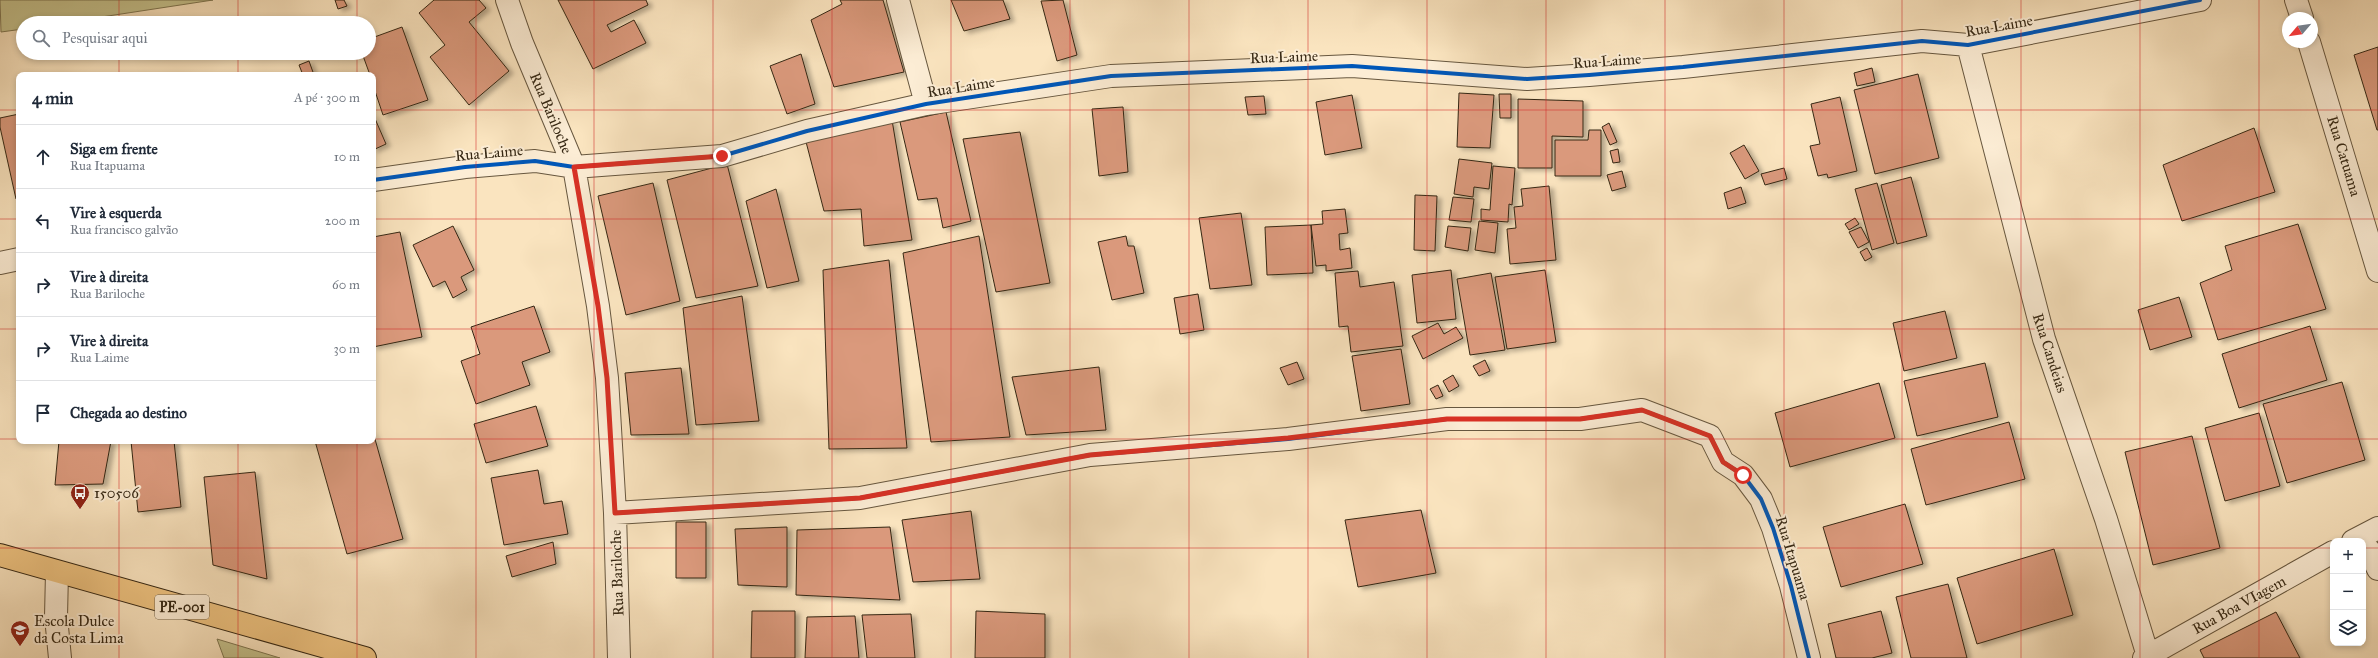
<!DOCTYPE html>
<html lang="pt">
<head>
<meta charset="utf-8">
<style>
	body { margin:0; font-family:"IM FELL Great Primer",serif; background:#f6f6f7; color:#1f2937 }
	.controls { position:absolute; right:12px; bottom:12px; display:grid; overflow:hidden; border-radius:8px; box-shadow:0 2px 6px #0003 }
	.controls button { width:36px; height:36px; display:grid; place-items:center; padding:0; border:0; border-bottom:1px solid #e0e1e3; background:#fff; color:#1f2937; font:20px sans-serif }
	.compass { position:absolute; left:2282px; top:12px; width:36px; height:36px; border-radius:50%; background:#fff; box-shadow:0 2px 6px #0003; rotate:241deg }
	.stop { position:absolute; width:12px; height:12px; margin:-9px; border:3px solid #d93025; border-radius:50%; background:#fff }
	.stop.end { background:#d93025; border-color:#fff; box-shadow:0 1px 4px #0008 }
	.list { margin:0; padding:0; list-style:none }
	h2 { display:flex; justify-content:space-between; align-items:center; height:52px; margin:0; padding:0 16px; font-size:17px }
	h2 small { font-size:13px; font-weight:400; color:#747a83 }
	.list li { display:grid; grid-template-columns:26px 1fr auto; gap:12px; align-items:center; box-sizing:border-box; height:64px; padding:0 16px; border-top:1px solid #e0e1e3 }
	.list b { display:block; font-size:15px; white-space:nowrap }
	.list p { margin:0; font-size:13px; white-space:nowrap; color:#747a83 }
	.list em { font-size:13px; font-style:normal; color:#747a83 }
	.icon { flex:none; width:22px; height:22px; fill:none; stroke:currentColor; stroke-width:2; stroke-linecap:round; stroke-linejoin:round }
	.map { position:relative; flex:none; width:2378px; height:658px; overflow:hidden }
	.search { position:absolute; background:#fff; box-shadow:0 2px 6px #0003; left:16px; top:16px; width:360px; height:44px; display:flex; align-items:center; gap:10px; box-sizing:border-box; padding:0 14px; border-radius:22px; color:#747a83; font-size:15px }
	.panel { position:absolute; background:#fff; box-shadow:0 2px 6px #0003; left:16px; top:72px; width:360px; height:372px; border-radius:8px }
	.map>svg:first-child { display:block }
</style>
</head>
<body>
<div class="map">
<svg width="2378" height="658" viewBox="0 0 2378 658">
	<defs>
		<filter id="shadow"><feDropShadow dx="4.5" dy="2.5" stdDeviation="2" flood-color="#0004"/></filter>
	</defs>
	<rect width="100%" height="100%" fill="#fae4bf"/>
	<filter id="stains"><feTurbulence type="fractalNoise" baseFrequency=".005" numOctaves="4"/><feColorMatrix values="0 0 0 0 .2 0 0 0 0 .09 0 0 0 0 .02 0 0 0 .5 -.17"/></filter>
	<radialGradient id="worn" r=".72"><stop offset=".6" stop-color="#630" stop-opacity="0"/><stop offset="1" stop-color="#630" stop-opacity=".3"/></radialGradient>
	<!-- green -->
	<path fill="#c5c28d" stroke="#7e7550" d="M0,0h213l-151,23h-39v6l-22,3z
		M217,639l63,19h-56z"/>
	<!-- building -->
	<path fill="#da997b" stroke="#362814" filter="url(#shadow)" d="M335,0h9l3,6 -9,3z
		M434,0h45l7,8 -17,14 40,49 -40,34 -39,-48 15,-12 -26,-32z
		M558,0h88l2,5 -41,20 4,7 23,-12 12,23 -53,26z
		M840,0h43l21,72 -70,15 -23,-67 31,-16z
		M951,0h52l7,19 -46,12z
		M1063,0l14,55 -20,6 -16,-60z
		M402,27l26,73 -45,15 -10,-30v-10h-3l-8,-22h7v-14z
		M2378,47v83h-1l-23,-75z
		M801,54l14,50 -28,10 -17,-48z
		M309,61l5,14h-11l-4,-10z
		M1872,68l3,14 -18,4 -3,-13z
		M1918,74l21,84 -64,16 -21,-84z
		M1459,93l35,2 -4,53 -33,-1z
		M1499,94h12v24h-11z
		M1352,95l10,53 -37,7 -9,-53z
		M1264,96l2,18 -18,1 -3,-18z
		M1840,97l17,74 -29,7 -1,-4 -9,2 -8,-30 10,-2 -9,-40z
		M1518,99l65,2v36l-31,-1v32h-34z
		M1123,107l5,65 -29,4 -7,-67z
		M946,112l25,109 -28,7 -6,-30 -19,2 -18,-78z
		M19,114v84l-3,1 -16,-72v-9z
		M373,114l13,30 -13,6z
		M892,120l20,120 -48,6 -3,-37 -37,2 -19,-73z
		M1609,123l8,19 -7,3 -8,-18z
		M2254,128l21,64 -93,29 -19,-56z
		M1589,130h12v46h-46v-36h33z
		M1020,132l30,151 -54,9 -33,-153z
		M1744,145l15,26 -14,8 -15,-26z
		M1618,149l2,13 -7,1 -3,-12z
		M1459,159l33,4 -3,26 -15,-2 -1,10 -19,-3z
		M727,164l31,122 -62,12 -29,-118z
		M1493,166l22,2 -3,37 -3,-1 -1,18 -27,-2v-11l9,1z
		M1784,168l3,11 -22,6 -4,-11z
		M1622,171l4,16 -14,4 -5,-16z
		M1911,177l16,59 -30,8 -16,-59z
		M653,183l27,118 -54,14 -28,-119z
		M1877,183l17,60 -22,7 -17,-61z
		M1549,186l7,74 -46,4 -3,-35 9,-1 -2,-21 9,-1 -2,-17z
		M1741,187l5,16 -18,6 -4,-16z
		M776,189l23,92 -32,7 -21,-87z
		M1415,195l22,1 -2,55 -21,-1z
		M1453,197l21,2 -3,23 -22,-2z
		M1345,209l3,24 -9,1 1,16 10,-2 2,20 -26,3v-6l-10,1 -5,-41 12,-1 -1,-13z
		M1241,213l11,72 -42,4 -11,-71z
		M1855,218l4,6 -10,6 -4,-6z
		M1479,221l19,2 -3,30 -20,-3z
		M2298,224l28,85 -108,31 -18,-57 32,-13 -7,-24z
		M1311,225l2,48 -46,2 -2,-48z
		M453,226l21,44 -13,7 6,13 -14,8 -8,-17 -12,6 -20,-42z
		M1448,226l23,2 -3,23 -23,-4z
		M1861,227l8,15 -11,6 -9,-16z
		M400,232l22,105 -49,10v-88h2l-2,-22z
		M979,236l31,201 -79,5 -28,-189z
		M1126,236l2,10h6l10,47 -32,7 -14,-58z
		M1867,248l5,9 -7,4 -5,-9z
		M889,260l18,188 -78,1 -6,-179z
		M1451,270l5,49 -39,4 -5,-48z
		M1545,270l11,72 -49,7 -12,-72z
		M1358,271l2,16 34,-5 9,64 -52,6 -3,-26 -9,1 -4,-54z
		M1491,273l14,77 -35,5 -13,-76z
		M1198,294l6,36 -24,4 -6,-36z
		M742,296l17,125 -63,4 -13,-117z
		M2179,297l13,40 -42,13 -12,-40z
		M534,306l16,46 -28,10 8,23 -54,19 -15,-43 19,-7 -9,-27z
		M1945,311l12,47 -53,13 -11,-48z
		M1438,323l6,11 12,-7 7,11 -40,21 -11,-23z
		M2310,326l17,54 -88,28 -17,-54z
		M1401,349l9,55 -49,7 -9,-55z
		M1485,360l5,11 -11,5 -6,-10z
		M1297,362l7,17 -16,6 -8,-17z
		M1985,363l13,54 -81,19 -13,-55z
		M1099,367l7,63 -80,5 -14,-58z
		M681,368l8,66 -58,1 -6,-62z
		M1453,375l6,11 -10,6 -6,-11z
		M2342,382l23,78 -78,23 -24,-79z
		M1879,383l16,55 -105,29 -15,-54z
		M1438,385l5,11 -7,3 -6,-10z
		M536,406l12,40 -62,17 -12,-39z
		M2259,413l21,73 -55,15 -20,-73z
		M2009,422l16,57 -99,26 -15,-56z
		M373,432l30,107 -56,15 -32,-113h58z
		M2192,436l28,112 -67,17 -28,-113z
		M59,441h52l-8,43 -48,1z
		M131,441h43l7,66 -43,5z
		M538,470l6,34 18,-3 6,33 -64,11 -13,-67z
		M255,472l12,107 -54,-14 -9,-88z
		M1905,504l18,60 -82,23 -18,-60z
		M1421,510l15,63 -78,14 -13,-67z
		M971,511l9,68 -67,3 -11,-62z
		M676,522h30v56h-30z
		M787,527v60l-49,-2 -3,-56z
		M890,527l10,73 -104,-5 1,-65z
		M553,542l3,22 -44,13 -6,-21z
		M2054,549l19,66 -96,29 -20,-66z
		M1948,584l19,74h-56l-15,-61z
		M752,611h43v47h-44z
		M976,611l69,3v44h-70z
		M1881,611l11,42 -20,5h-36l-8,-34z
		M2276,612l24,46h-96l-4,-8z
		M911,614l4,44h-48l-5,-43z
		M855,616l4,42h-54l2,-41z"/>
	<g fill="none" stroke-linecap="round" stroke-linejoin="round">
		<defs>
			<path id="minor" d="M507,0l15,43 52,124 24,139 9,72 8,135 4,145
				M898,0l28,104
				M2296,0l6,18
				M2309,42l69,229
				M1968,45l76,294 62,180 42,137
				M373,180l92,-13 70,-6 39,6 148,-11 85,-25 119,-27 185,-28 241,-10 175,13 62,-4 94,-8 239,-26 46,4 232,-45
				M0,263l19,-4
				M615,513l245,-15 230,-43 198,-16 159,-20h133l62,-9 68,26 13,26 20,13 18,24 12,29 18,58 18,72
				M2353,541l25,-13
				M2363,547l6,3 9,19
				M57,572l-1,45 4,41
				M2144,658l189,-106"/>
			<path id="primary" d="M0,555l365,103"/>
		</defs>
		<!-- minor casing -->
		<use href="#minor" stroke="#67573f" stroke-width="24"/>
		<!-- primary casing -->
		<use href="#primary" stroke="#362814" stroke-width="24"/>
		<!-- minor -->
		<use href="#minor" stroke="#fcedd5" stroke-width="22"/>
		<!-- primary -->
		<use href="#primary" stroke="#edc280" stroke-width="22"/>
		<defs>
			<path id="cycleway" d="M373,180l92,-13 70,-6 39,6 148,-11 85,-25 119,-27 185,-28 241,-10 175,13 62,-4 94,-8 239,-26 46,4 232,-45
				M615,513l245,-15 230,-43 198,-16 159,-20h133l62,-9 68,26 13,26 20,13 18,24 12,29 18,58 18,72"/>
		</defs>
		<!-- cycleway casing -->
		<use href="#cycleway" stroke="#fcedd5" stroke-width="6"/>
		<!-- cycleway -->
		<use href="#cycleway" stroke="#0057b8" stroke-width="4"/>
	</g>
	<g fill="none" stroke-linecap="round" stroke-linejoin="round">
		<!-- route -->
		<path stroke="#d93025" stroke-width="5" d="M722,156l-148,11 24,139 9,72 8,135 245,-15 230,-43 198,-17 159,-19h133l62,-9 68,26 13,26 20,13"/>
	</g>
	<!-- grid -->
	<path fill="none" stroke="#d62828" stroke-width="1" stroke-opacity="0.55" d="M119,0v23M238,0v23M357,0v23M476,0v658M594,0v658M713,0v658M832,0v658M951,0v658M1070,0v658M1189,0v658M1308,0v658M1427,0v658M1546,0v658M1665,0v658M1784,0v658M1902,0v658M2021,0v658M2140,0v658M2259,0v658M119,53v22M238,53v22M357,53v22M0,110h19M373,110h2005M0,219h19M373,219h2005M0,329h19M373,329h2005M0,439h19M373,439h2005M119,441v217M238,441v217M357,441v217M0,548h2333M2363,548h15"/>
	<!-- icons -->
	<defs>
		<symbol id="bus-pin" viewBox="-11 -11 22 30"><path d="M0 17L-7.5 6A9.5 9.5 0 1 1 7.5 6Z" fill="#8f2418" stroke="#fcedd5"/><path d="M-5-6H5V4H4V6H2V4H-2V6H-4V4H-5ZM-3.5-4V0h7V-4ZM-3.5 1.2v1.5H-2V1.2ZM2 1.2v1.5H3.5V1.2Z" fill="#fff"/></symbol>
		<symbol id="school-pin" viewBox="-11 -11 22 30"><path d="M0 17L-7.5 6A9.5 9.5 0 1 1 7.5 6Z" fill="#8f2418" stroke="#fcedd5"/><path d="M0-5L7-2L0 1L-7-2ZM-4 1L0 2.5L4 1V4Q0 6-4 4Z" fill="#fff"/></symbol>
	</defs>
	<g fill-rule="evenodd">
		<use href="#bus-pin" x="69" y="482" width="22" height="30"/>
		<use href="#school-pin" x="9" y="619" width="22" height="30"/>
	</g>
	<g text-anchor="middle" stroke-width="4" stroke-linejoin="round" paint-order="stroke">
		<!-- shield labels -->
		<rect fill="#fcedd5" stroke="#71634e" stroke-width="1" x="155" y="595" width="54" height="24" rx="3"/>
		<g font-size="14" font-weight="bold" fill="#362814">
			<text x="182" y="612">PE-001</text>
		</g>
		<!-- street labels -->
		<g font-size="15" fill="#362814" stroke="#fcedd5">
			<text transform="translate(1999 26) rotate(-10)" y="5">Rua Laime</text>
			<text transform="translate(1284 57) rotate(-2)" y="5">Rua Laime</text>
			<text transform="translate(1607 61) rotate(-4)" y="5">Rua Laime</text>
			<text transform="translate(961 87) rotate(-9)" y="5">Rua Laime</text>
			<text transform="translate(551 113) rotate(67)" y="5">Rua Bariloche</text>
			<text transform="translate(489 153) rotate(-5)" y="5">Rua Laime</text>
			<text transform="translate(2344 156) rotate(73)" y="5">Rua Catuama</text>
			<text transform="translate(2050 353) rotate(72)" y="5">Rua Candeias</text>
			<text transform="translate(1793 558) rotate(73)" y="5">Rua Itapuama</text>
			<text transform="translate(617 573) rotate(-92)" y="5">Rua Bariloche</text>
			<text transform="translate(2239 605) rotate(-29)" y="5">Rua Boa VIagem</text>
		</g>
		<!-- poi labels -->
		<g font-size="15" fill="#362814" stroke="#fcedd5" text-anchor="start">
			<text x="94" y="498">150506</text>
			<text x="34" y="626">Escola Dulce<tspan x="34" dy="17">da Costa Lima</tspan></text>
		</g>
	</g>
	<rect width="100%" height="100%" filter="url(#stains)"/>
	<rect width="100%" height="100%" fill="url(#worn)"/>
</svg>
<div class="controls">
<button>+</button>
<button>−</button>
<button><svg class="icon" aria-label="layers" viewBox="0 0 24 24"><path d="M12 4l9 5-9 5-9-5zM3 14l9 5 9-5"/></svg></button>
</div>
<svg class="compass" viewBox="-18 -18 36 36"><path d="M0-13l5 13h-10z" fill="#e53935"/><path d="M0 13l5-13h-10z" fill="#747a83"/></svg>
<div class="stop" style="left:1743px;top:475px"></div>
<div class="stop end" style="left:722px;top:156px"></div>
<div class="search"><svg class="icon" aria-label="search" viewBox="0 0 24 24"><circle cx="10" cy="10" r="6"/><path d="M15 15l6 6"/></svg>Pesquisar aqui</div>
<section class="panel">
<h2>4 min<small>A pé · 300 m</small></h2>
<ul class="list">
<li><svg class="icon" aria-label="ahead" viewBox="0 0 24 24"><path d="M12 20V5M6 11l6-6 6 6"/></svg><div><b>Siga em frente</b><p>Rua Itapuama</p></div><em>10 m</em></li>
<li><svg class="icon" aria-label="left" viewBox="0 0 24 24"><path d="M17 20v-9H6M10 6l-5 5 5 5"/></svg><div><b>Vire à esquerda</b><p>Rua francisco galvão</p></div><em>200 m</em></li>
<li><svg class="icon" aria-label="right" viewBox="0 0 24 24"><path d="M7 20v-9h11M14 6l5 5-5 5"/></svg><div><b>Vire à direita</b><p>Rua Bariloche</p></div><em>60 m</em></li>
<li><svg class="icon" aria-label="right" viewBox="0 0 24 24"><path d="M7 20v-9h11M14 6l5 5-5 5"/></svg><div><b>Vire à direita</b><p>Rua Laime</p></div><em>30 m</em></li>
<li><svg class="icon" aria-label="arrive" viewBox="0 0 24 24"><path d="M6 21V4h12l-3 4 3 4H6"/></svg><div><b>Chegada ao destino</b></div></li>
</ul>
</section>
</div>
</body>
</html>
